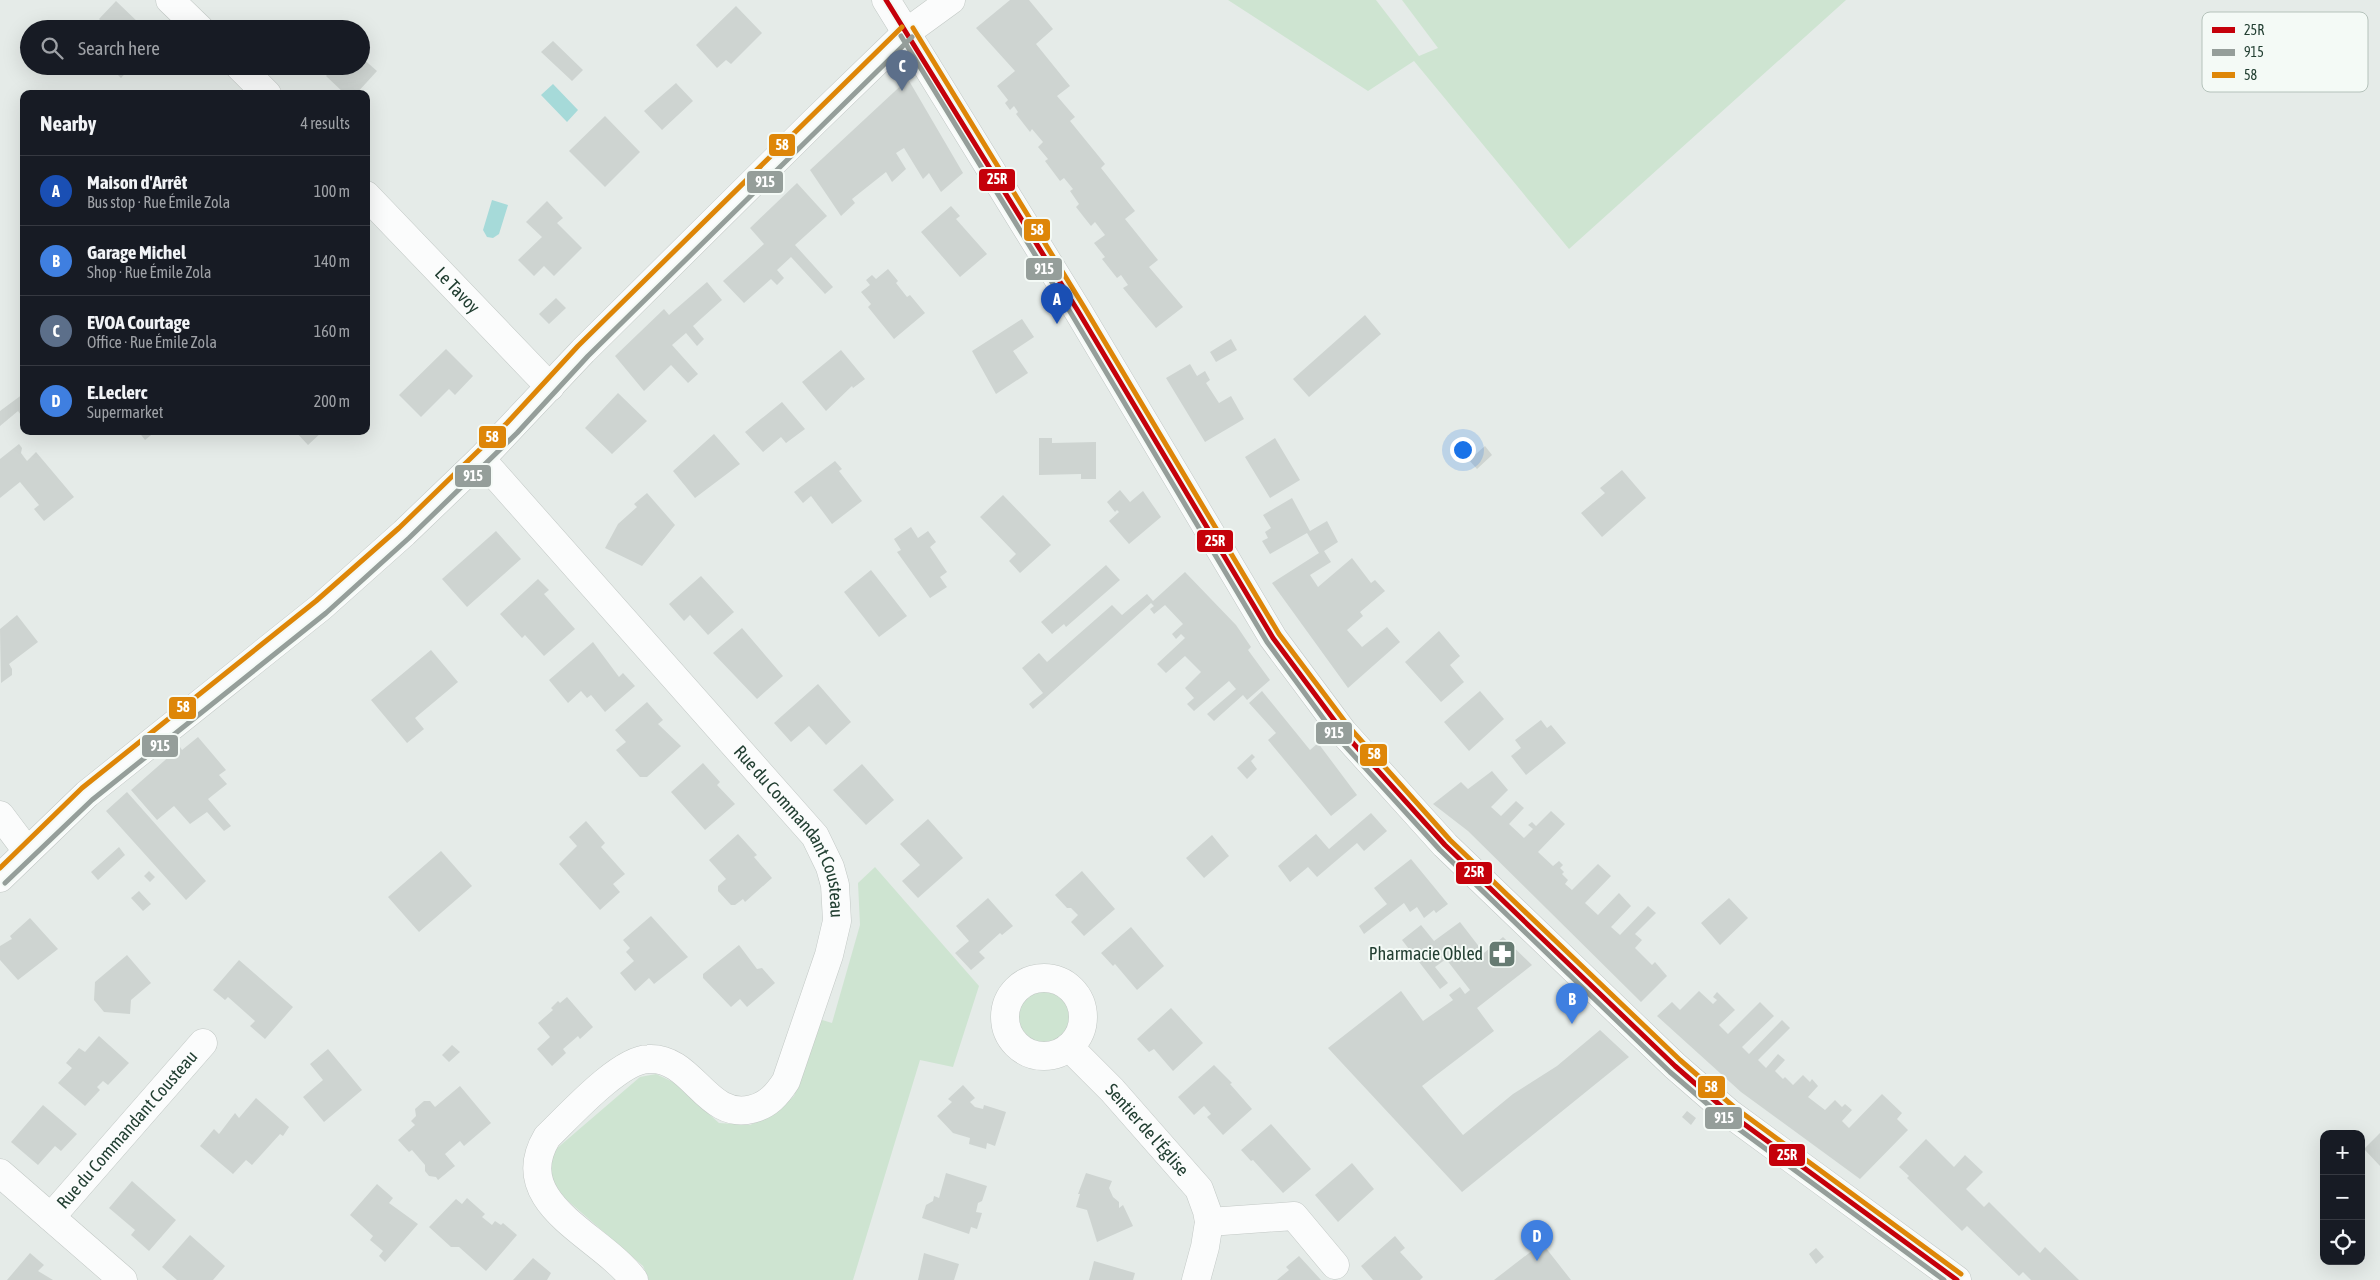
<!DOCTYPE html>
<html lang="en">
<head>
<meta charset="utf-8">
<style>
	body { margin:0; font-family:"Asap Condensed",sans-serif; background:#242831; color:#f1f3f6 }
	.controls { position:absolute; right:15px; bottom:15px; display:grid; overflow:hidden; border-radius:10px; box-shadow:0 5px 20px #0002 }
	.controls button { width:45px; height:45px; display:grid; place-items:center; padding:0; border:0; border-bottom:1px solid #363941; background:#171b24; color:#f1f3f6; font:25px sans-serif }
	.you { position:absolute; left:1462px; top:449px; width:18px; height:18px; margin:-12px; border:4px solid #fff; border-radius:50%; background:#1a73e8; box-shadow:0 0 0 8px #1a73e833 }
	.badge { display:grid; place-items:center; width:32px; height:32px; border-radius:50%; background:#667b72; color:#fff; font-size:16px; font-weight:700 }
	.pin { position:absolute; translate:-50% -41px; filter:drop-shadow(0 1px 2px #0008) }
	.pin::after { content:''; position:absolute; top:26px; width:18px; height:15px; background:inherit; clip-path:polygon(0 0,100% 0,50% 100%) }
	.list { margin:0; padding:0; list-style:none }
	h2 { display:flex; justify-content:space-between; align-items:center; height:65px; margin:0; padding:0 20px; font-size:21px }
	h2 small { font-size:16px; font-weight:400; color:#9ea1a6 }
	.list li { display:grid; grid-template-columns:32px 1fr auto; gap:15px; align-items:center; box-sizing:border-box; height:70px; padding:0 20px; border-top:1px solid #363941 }
	.list b { display:block; font-size:19px; white-space:nowrap }
	.list p { margin:0; font-size:16px; white-space:nowrap; color:#9ea1a6 }
	.list em { font-size:16px; font-style:normal; color:#9ea1a6 }
	.icon { flex:none; width:28px; height:28px; fill:none; stroke:currentColor; stroke-width:2; stroke-linecap:round; stroke-linejoin:round }
	.map { position:relative; flex:none; width:2380px; height:1280px; overflow:hidden }
	.search { position:absolute; background:#171b24; box-shadow:0 5px 20px #0002; left:20px; top:20px; width:350px; height:55px; display:flex; align-items:center; gap:12px; box-sizing:border-box; padding:0 18px; border-radius:28px; color:#9ea1a6; font-size:19px }
	.panel { position:absolute; background:#171b24; box-shadow:0 5px 20px #0002; left:20px; top:90px; width:350px; height:345px; border-radius:10px }
	.map>svg:first-child { display:block }
</style>
</head>
<body>
<div class="map">
<svg width="2380" height="1280" viewBox="0 0 2380 1280">
	<rect width="100%" height="100%" fill="#e5ebe8"/>
	<!-- green -->
	<path fill="#cee4d1" d="M1228,0h148l43,56 19,-8 -36,-48h444l-277,249 -155,-188 -46,30z
		M875,867l104,119 -26,81 -33,-7 -67,220h-204l-6,-14 -83,-72c-11,-14 -14,-28 -5,-44l85,-73 16,-3 17,8 46,41 31,2 23,-10 21,-19 25,-77 13,4 28,-98 -2,-42z
		M1013 1017a31 31 0 1 1 62 0a31 31 0 1 1-62 0Z"/>
	<!-- water -->
	<path fill="#a6dad9" d="M553,84l25,26 -11,12 -26,-27z
		M492,200l16,5 -9,29 -6,4 -6,-1 -4,-7z"/>
	<!-- building -->
	<path fill="#ced4d1" d="M1010,0h19l24,29 -17,15 34,42 -13,10 18,21 -5,4 35,43 -4,4 34,43 -10,8 33,41 -9,7 34,40 -27,21 -33,-40 5,-3 -7,-10 -4,3 -15,-19 3,-2 -11,-14 11,-8 -10,-13 -4,4 -8,-10 -7,-9 3,-3 -9,-13 3,-2 -9,-11 -4,3 -15,-20 3,-2 -10,-12 5,-5 -11,-13 -2,3 -14,-18 2,-2 -4,-6 -4,4 -5,-7 3,-3 -11,-14 18,-15 -39,-43z
		M116,1l25,24 4,4h-36l-10,-10z
		M736,6l26,27 -31,31 -5,-4 -9,8 -21,-23z
		M553,41l30,29 -11,11 -31,-29z
		M361,57l16,14 -21,23h-11l-19,-18 9,-10h26z
		M109,66h23l-11,12z
		M908,79l55,94 -22,19 -12,-19 -6,6 -19,-31 -8,5 10,16 -14,13 -6,-10 -34,27 3,4 -14,13 -31,-46z
		M676,83l17,18 -31,29 -18,-19z
		M605,116l35,36 -35,35 -36,-36z
		M797,183l30,33 -32,29 38,42 -8,7 -34,-37 -14,13 7,8 -7,7 -6,-6 -27,24 -21,-22 41,-37 -14,-16z
		M547,201l16,17 -6,5 25,25 -28,28 -10,-10 -10,10 -16,-16 24,-23 -16,-15z
		M951,206l9,10 -4,3 31,35 -27,23 -39,-45z
		M888,269l10,12 -2,2 11,14 3,-2 15,18 -31,26 -26,-32 3,-3 -10,-12 9,-7 -4,-5 6,-5 4,4z
		M707,282l15,18 -29,26 11,13 -7,7 -11,-13 -14,12 26,29 -10,9 -17,-18 -27,26 -29,-35 49,-47 5,6z
		M556,298l10,10 -17,16 -10,-10z
		M1365,315l16,19 -72,63 -16,-18z
		M1022,319l12,18 -21,14 15,22 -32,21 -24,-43z
		M1231,339l6,11 -21,12 -6,-10z
		M446,349l27,27 -18,19 -6,-6 -28,28 -22,-22z
		M841,350l24,29 -12,9 -1,-2 -26,25 -24,-29z
		M1190,364l7,12 8,-5 5,9 -4,3 13,20 12,-7 13,23 -39,23 -39,-64z
		M618,393l29,28 -35,33 -27,-26z
		M23,394l1,25 -6,-8 -18,15v-15z
		M782,402l23,27 -19,14 -5,-6 -18,15 -18,-20z
		M138,431h18l-11,9z
		M295,431h28l-15,14z
		M714,434l26,30 -45,34 -22,-27z
		M1039,438h13v5l44,-1v37h-15v-5l-42,1z
		M1275,438l25,42 -30,18 -25,-41z
		M19,444l3,4 -1,5 6,8 9,-9 38,45 -30,24 -10,-12 5,-4 -19,-23 -20,16v-39z
		M1485,446l7,9 -15,14 -8,-9z
		M835,461l7,8 -3,2 23,30 -30,23 -21,-28 -8,7 -9,-11z
		M1622,470l24,28 -44,39 -21,-24 24,-20 -5,-5z
		M1120,490l10,12 13,-11 18,26 -32,27 -20,-23 10,-9 -2,-2 -2,2 -8,-10z
		M647,493l28,32 -33,41 -37,-18 13,-24 19,-17 -3,-3z
		M1003,495l48,50 -31,28 -11,-12 7,-7 -36,-37z
		M1292,498l18,33 17,-10 11,21 -14,9 7,11 -21,13 8,12 34,-29 19,25 4,-3 10,11 -25,21 3,4 -16,14 15,17 25,-20 13,15 -52,46 -76,-105 47,-30 -12,-20 -37,21 -8,-13 6,-3 -3,-6 6,-4 -8,-13z
		M911,527l7,11 10,-7 8,11 -6,5 17,25 -7,5 7,10 -17,11 -33,-46 4,-2 -7,-11z
		M496,531l25,28 -54,48 -25,-28z
		M1106,565l14,15 -54,47 -2,-3 -12,10 -11,-12z
		M871,570l36,46 -28,21 -35,-45z
		M1185,572l51,53 15,22 -3,3 22,30 -23,20 -4,-5 -29,26 -7,-7 29,-25 -7,-8 -35,30 -7,-7 7,-6 -9,-10 16,-16 -16,-16 -19,17 -9,-9 28,-26 -4,-4 -5,5 -4,-5 11,-10 -18,-19 -11,9 -4,-5 4,-3 -3,-3 -118,106 -4,-5 14,-11 -21,-25 17,-15 8,9 65,-57 10,10 25,-21 6,7z
		M701,576l33,36 -26,23 -18,-20 -6,6 -15,-17z
		M538,579l11,11 -5,4 31,35 -31,27 -19,-21 -3,3 -22,-24z
		M17,615l21,27 -29,22 3,5v6l-11,8 -1,-54z
		M742,628l41,48 -26,23 -44,-46z
		M1439,631l21,25 -10,9 14,17 -23,20 -36,-40z
		M593,642l26,35 4,-4 12,13 -30,26 -14,-17 -4,3 -6,-7 -13,12 -19,-23z
		M431,650l27,32 -43,36 9,11 -17,14 -36,-43z
		M818,684l33,38 -25,23 -17,-19 -18,16 -17,-19z
		M1262,691l48,59 8,-7 39,52 -26,21 -63,-76 8,-7 -27,-30z
		M1480,691l24,28 -35,32 -25,-29z
		M647,702l16,18 -5,4 23,22 -34,31h-7l-24,-27 10,-8 -11,-12z
		M1541,720l6,8 4,-3 15,18 -40,32 -15,-19 10,-8 -6,-8z
		M198,737l28,33 -7,5 8,9 -19,15 23,27 -7,5 -17,-19 -17,12 -16,-18 -17,14 -26,-30 49,-43 2,3z
		M1252,754l3,3 -4,4 6,8 -10,10 -10,-11z
		M703,763l17,19 -3,3 18,19 -30,26 -34,-38z
		M862,764l32,36 -28,25 -33,-35z
		M1492,771l16,19 -17,17 10,9 15,-15 8,7 -15,16 15,14 9,-9 -5,-4 4,-3 4,4 15,-15 14,13 -27,28 15,14 6,-5 4,4 -3,3 4,4 -2,2 6,6 -3,4 7,6 26,-26 13,12 -26,27 13,12 21,-22 12,13 -20,21 9,8 28,-29 8,7 -21,21 7,6 -7,8 17,17 3,-3 12,14 -26,26 -173,-171 -35,-27 28,-22 7,7z
		M127,792l79,89 -20,19 -80,-89z
		M1371,813l16,18 -23,20 -7,-8 -40,34 -9,-10 -18,15 -12,-16 38,-32 13,15z
		M928,819l35,39 -45,40 -16,-17 18,-16 -20,-21z
		M586,821l19,22 -4,4 24,27 -12,10 7,8 -20,18 -41,-46 18,-18 -8,-9z
		M738,834l19,21 -3,2 18,21 -27,24 -2,-3 -8,6h-4l-13,-14v-5l8,-7 -17,-19z
		M1212,835l17,21 -25,22 -18,-20z
		M119,847l6,8 -27,25 -7,-8z
		M441,851l31,35 -53,46 -31,-35z
		M1411,859l37,45 -12,9 -2,-3 -10,8 -7,-11 -7,5 -6,-9 -40,31 -5,-8 28,-22 -13,-16z
		M149,871l6,6 -5,5 -6,-6z
		M1082,871l33,38 -31,27 -13,-14 7,-7 -7,-7h-4l-12,-13z
		M139,891l12,13 -8,7 -12,-13z
		M988,898l25,28 -11,9 -2,-2 -21,19 6,6 -14,12 -16,-17 14,-12 -13,-15z
		M1729,898l19,20 -28,27 -19,-22z
		M651,916l37,41 -34,27 -5,-6 -14,13 -15,-18 14,-12 -8,-9 4,-4 -7,-8z
		M30,918l28,31 -40,31 -18,-20v-14l10,-6 2,-1 -2,-3z
		M1460,922l24,31 19,-16 29,28 -55,43 17,23 -72,55 41,49 50,-41 44,-28 43,-36 29,27 -167,135 -134,-144 73,-57 22,30 30,-21 -4,-5 11,-8 5,7 5,-4 -24,-31 -11,8 13,16 -8,6 -38,-49 19,-15 13,16z
		M1131,927l33,39 -27,24 -22,-26 -2,2 -12,-13z
		M739,945l18,24 5,-1 13,15 -28,24 -7,-8 -9,8 -28,-29v-4z
		M127,955l24,28 -20,17 -1,14 -26,-2 -10,-12 1,-18z
		M239,960l54,47 -28,32 -15,-13 5,-5 -27,-24 -3,3 -12,-10z
		M1699,991l14,13 4,-4 -4,-3 4,-5 18,18 -16,15 9,9 32,-32 14,14 -32,31 7,7 33,-34 8,8 -32,32 8,8 12,-14 7,6 -10,11 8,8 2,-2 8,8 10,-10 7,7 2,-3 6,7 -10,11 17,13 10,-10 7,7 3,-3 7,6 -10,11 7,7 33,-34 20,19 -5,6 11,11 -48,49 -119,-87 -84,-76 15,-14 8,8z
		M567,997l26,30 -13,12 -2,-3 -15,13 3,4 -14,13 -15,-17 13,-12 -12,-14 15,-13 -2,-2 7,-7 2,2z
		M1171,1008l32,35 -30,28 -19,-22 -5,3 -12,-13z
		M99,1036l30,27 -21,22 -5,-4 -6,6 3,3 -15,16 -27,-23 14,-15 -6,-5 13,-15 6,4z
		M452,1045l8,7 -11,10 -7,-7z
		M328,1049l34,41 -38,32 -21,-25 20,-17 -13,-16z
		M1214,1065l18,18 -2,1 22,25 -29,26 -16,-18 4,-3 -7,-8 -10,9 -16,-18z
		M963,1085l12,13 -5,4 5,5 8,2 1,-4 22,7 -11,34 -8,-3 -1,6 -17,-5 1,-6 -17,-5 -16,-17 15,-14 -4,-3z
		M460,1086l31,37 -27,23 -4,-5 -15,13 10,12 -17,14 -2,-3 -7,-1 -4,-5v-6l-13,-15 -3,2 -11,-12 17,-15 -4,-4 5,-5 -1,-7 9,-8h6l5,6z
		M256,1098l33,29 -6,9 -3,-2 -28,31 -6,-5 -13,14 -33,-28 14,-17 5,5 16,-21 4,5z
		M43,1105l34,29 -16,17 -6,-5 -17,19 -27,-23z
		M1687,1111l9,7 -5,7 -9,-8z
		M1271,1124l40,45 -28,24 -30,-33 -2,1 -10,-11z
		M2380,1133v33l-16,-17z
		M1926,1139l28,28 11,-12 18,17 -17,17 18,18 5,-5 51,51 5,-6 34,33h-48l-8,-8 -4,4 -52,-50 -5,5 -55,-53 2,-2 -10,-9z
		M1352,1163l22,26 -36,33 -23,-27z
		M946,1173l41,13 -5,15 -4,2 -2,9 6,1 -5,16 -6,-2 -2,7 -47,-16 4,-13 7,-4 1,-5 5,2z
		M1086,1173l26,8 -3,7 4,9 6,5v6l4,-3 10,21 -36,16 -10,-32 -11,-3 4,-13h-2z
		M132,1181l44,39 -27,31 -18,-16 4,-5 -26,-22z
		M377,1184l16,14 -4,5 29,21 -33,38 -6,-6 4,-5 -13,-11 3,-4 -23,-21z
		M467,1198l18,16 -3,3 10,8 3,-4 6,4 2,-2 14,12 -31,36 -27,-24h-8l-22,-20 27,-28 6,5z
		M190,1235l35,31 -12,14h-36l-15,-13z
		M1395,1236l10,12 -5,4 23,25 -3,3h-47l-12,-14z
		M1542,1243l29,37h-77z
		M1816,1248l8,9 -8,7 -7,-10z
		M30,1253l14,12 -6,6 15,9h-46z
		M924,1253l35,11 -5,16h-36z
		M1299,1256l22,24h-44l12,-10 -3,-3z
		M533,1258l18,15 -4,7h-34z
		M1094,1261l41,12 -2,7h-44z"/>
	<g fill="none" stroke-linecap="round" stroke-linejoin="round">
		<defs>
			<g id="minor">
				<path d="M170,0l30,29"/>
				<path d="M239,66l28,28"/>
				<path id="s1" d="M366,195l184,192"/>
				<path id="s2" d="M481,459l334,377 15,31 5,18 2,36 -8,34 -43,126c-9,14 -18,24 -34,28 -46,12 -59,-53 -104,-50 -29,1 -79,57 -101,78 -40,67 54,98 87,143"/>
				<path d="M0,815l27,36"/>
				<path d="M0,878l87,-84 234,-187 83,-74 77,-74 102,-108 231,-229 93,-90 44,-32"/>
				<circle cx="1044" cy="1017" r="39"/>
				<path id="s3" d="M1069,1047l43,43 87,99 8,22 2,11 -4,25 -9,33"/>
				<path d="M0,1173l123,107"/>
				<path id="s4" d="M51,1217l152,-174"/>
				<path d="M1209,1222l85,-6 41,49"/>
			</g>
			<path id="secondary" d="M886,0l192,311 195,327 70,94 102,113 230,221 54,47 228,167"/>
		</defs>
		<!-- minor casing -->
		<use href="#minor" stroke="#c2c8c5" stroke-width="29"/>
		<!-- secondary casing -->
		<use href="#secondary" stroke="#c1c8c5" stroke-width="29"/>
		<!-- minor -->
		<use href="#minor" stroke="#fbfcfc" stroke-width="28"/>
		<!-- secondary -->
		<use href="#secondary" stroke="#fbfcfc" stroke-width="28"/>
		<defs>
			<path id="bus-1" d="M886,0l192,311 195,327 70,94 102,113 230,221 54,47 228,167"/>
			<path id="bus-2" d="M901,36l171,279 195,327 70,95 103,113 230,222 55,47 219,161
				M5,883l87,-83 234,-187 83,-75 108,-105 71,-77 324,-319"/>
			<path id="bus-3" d="M913,28l171,279 195,327 70,93 101,113 230,220 54,47 227,167
				M0,868l82,-80 234,-187 83,-73 108,-105 71,-77 324,-319"/>
		</defs>
		<!-- bus-1 casing -->
		<use href="#bus-1" stroke="#f4faf6" stroke-width="9"/>
		<!-- bus-2 casing -->
		<use href="#bus-2" stroke="#f4faf6" stroke-width="9"/>
		<!-- bus-3 casing -->
		<use href="#bus-3" stroke="#f4faf6" stroke-width="9"/>
		<!-- bus-1 -->
		<use href="#bus-1" stroke="#c5000a" stroke-width="5"/>
		<!-- bus-2 -->
		<use href="#bus-2" stroke="#959e9a" stroke-width="5"/>
		<!-- bus-3 -->
		<use href="#bus-3" stroke="#de8608" stroke-width="5"/>
	</g>
	<!-- icons -->
	<defs>
		<symbol id="pharmacy-square" viewBox="-11 -11 22 22"><rect x="-9" y="-9" width="18" height="18" rx="4" fill="#667b72" stroke="#f4faf6"/><path d="M-2-6h4v4h4v4h-4v4h-4v-4h-4v-4h4Z" fill="#fff"/></symbol>
	</defs>
	<g fill-rule="evenodd">
		<use href="#pharmacy-square" x="1486" y="938" width="32" height="32"/>
	</g>
	<g text-anchor="middle" stroke-width="4" stroke-linejoin="round" paint-order="stroke">
		<!-- street labels -->
		<g font-size="18" fill="#223f32" stroke="#f4faf6">
			<text dy="6" stroke="none"><textPath href="#s1" startOffset="132">Le Tavoy</textPath></text>
			<text dy="6" stroke="none"><textPath href="#s2" startOffset="488">Rue du Commandant Cousteau</textPath></text>
			<text dy="6" stroke="none"><textPath href="#s4" startOffset="116">Rue du Commandant Cousteau</textPath></text>
			<text dy="6" stroke="none"><textPath href="#s3" startOffset="114">Sentier de l'Église</textPath></text>
		</g>
		<!-- poi labels -->
		<g font-size="18" fill="#223f32" stroke="#f4faf6" text-anchor="end">
			<text x="1483" y="960">Pharmacie Obled</text>
		</g>
	</g>
	<!-- legend -->
	<rect x="2202" y="12" width="166" height="80" rx="8" fill="#f4faf6" stroke="#b5c2bb" stroke-width="1"/>
	<rect x="2212" y="27" width="23" height="6" fill="#c5000a"/>
	<rect x="2212" y="49" width="23" height="7" fill="#959e9a"/>
	<rect x="2212" y="72" width="23" height="6" fill="#de8608"/>
	<g font-size="14" fill="#223f32">
		<text x="2244" y="35">25R</text>
		<text x="2244" y="57">915</text>
		<text x="2244" y="80">58</text>
	</g>
	<g stroke="#f4faf6" stroke-width="2">
		<rect x="768" y="133" width="28" height="24" rx="5" fill="#de8608"/>
		<rect x="978" y="168" width="38" height="24" rx="5" fill="#c5000a"/>
		<rect x="746" y="170" width="38" height="24" rx="5" fill="#959e9a"/>
		<rect x="1023" y="218" width="28" height="24" rx="5" fill="#de8608"/>
		<rect x="1025" y="257" width="38" height="24" rx="5" fill="#959e9a"/>
		<rect x="478" y="425" width="29" height="24" rx="5" fill="#de8608"/>
		<rect x="454" y="464" width="38" height="24" rx="5" fill="#959e9a"/>
		<rect x="1196" y="529" width="38" height="24" rx="5" fill="#c5000a"/>
		<rect x="168" y="696" width="29" height="24" rx="5" fill="#de8608"/>
		<rect x="1315" y="721" width="38" height="24" rx="5" fill="#959e9a"/>
		<rect x="141" y="734" width="38" height="24" rx="5" fill="#959e9a"/>
		<rect x="1359" y="743" width="29" height="24" rx="5" fill="#de8608"/>
		<rect x="1455" y="861" width="38" height="24" rx="5" fill="#c5000a"/>
		<rect x="1697" y="1075" width="29" height="24" rx="5" fill="#de8608"/>
		<rect x="1704" y="1106" width="39" height="24" rx="5" fill="#959e9a"/>
		<rect x="1768" y="1143" width="38" height="24" rx="5" fill="#c5000a"/>
	</g>
	<g font-size="14" text-anchor="middle" font-weight="bold" fill="#fff">
		<text x="782" y="150">58</text>
		<text x="997" y="184">25R</text>
		<text x="765" y="187">915</text>
		<text x="1037" y="235">58</text>
		<text x="1044" y="274">915</text>
		<text x="492" y="442">58</text>
		<text x="473" y="481">915</text>
		<text x="1215" y="546">25R</text>
		<text x="183" y="712">58</text>
		<text x="1334" y="738">915</text>
		<text x="160" y="751">915</text>
		<text x="1374" y="759">58</text>
		<text x="1474" y="877">25R</text>
		<text x="1711" y="1092">58</text>
		<text x="1724" y="1123">915</text>
		<text x="1787" y="1160">25R</text>
	</g>
</svg>
<div class="controls">
<button>+</button>
<button>−</button>
<button><svg class="icon" aria-label="locate" viewBox="0 0 24 24"><circle cx="12" cy="12" r="6"/><path d="M12 2v4M12 18v4M2 12h4M18 12h4"/></svg></button>
</div>
<div class="you"></div>
<div class="pin badge" style="left:1057px;top:324px;background:#1a4fb4">A</div>
<div class="pin badge" style="left:1572px;top:1024px;background:#3f7fe0">B</div>
<div class="pin badge" style="left:902px;top:91px;background:#5c6f8a">C</div>
<div class="pin badge" style="left:1537px;top:1261px;background:#3f7fe0">D</div>
<div class="search"><svg class="icon" aria-label="search" viewBox="0 0 24 24"><circle cx="10" cy="10" r="6"/><path d="M15 15l6 6"/></svg>Search here</div>
<section class="panel">
<h2>Nearby<small>4 results</small></h2>
<ul class="list">
<li><span class="badge" style="background:#1a4fb4">A</span><div><b>Maison d'Arrêt</b><p>Bus stop · Rue Émile Zola</p></div><em>100 m</em></li>
<li><span class="badge" style="background:#3f7fe0">B</span><div><b>Garage Michel</b><p>Shop · Rue Émile Zola</p></div><em>140 m</em></li>
<li><span class="badge" style="background:#5c6f8a">C</span><div><b>EVOA Courtage</b><p>Office · Rue Émile Zola</p></div><em>160 m</em></li>
<li><span class="badge" style="background:#3f7fe0">D</span><div><b>E.Leclerc</b><p>Supermarket</p></div><em>200 m</em></li>
</ul>
</section>
</div>
</body>
</html>
